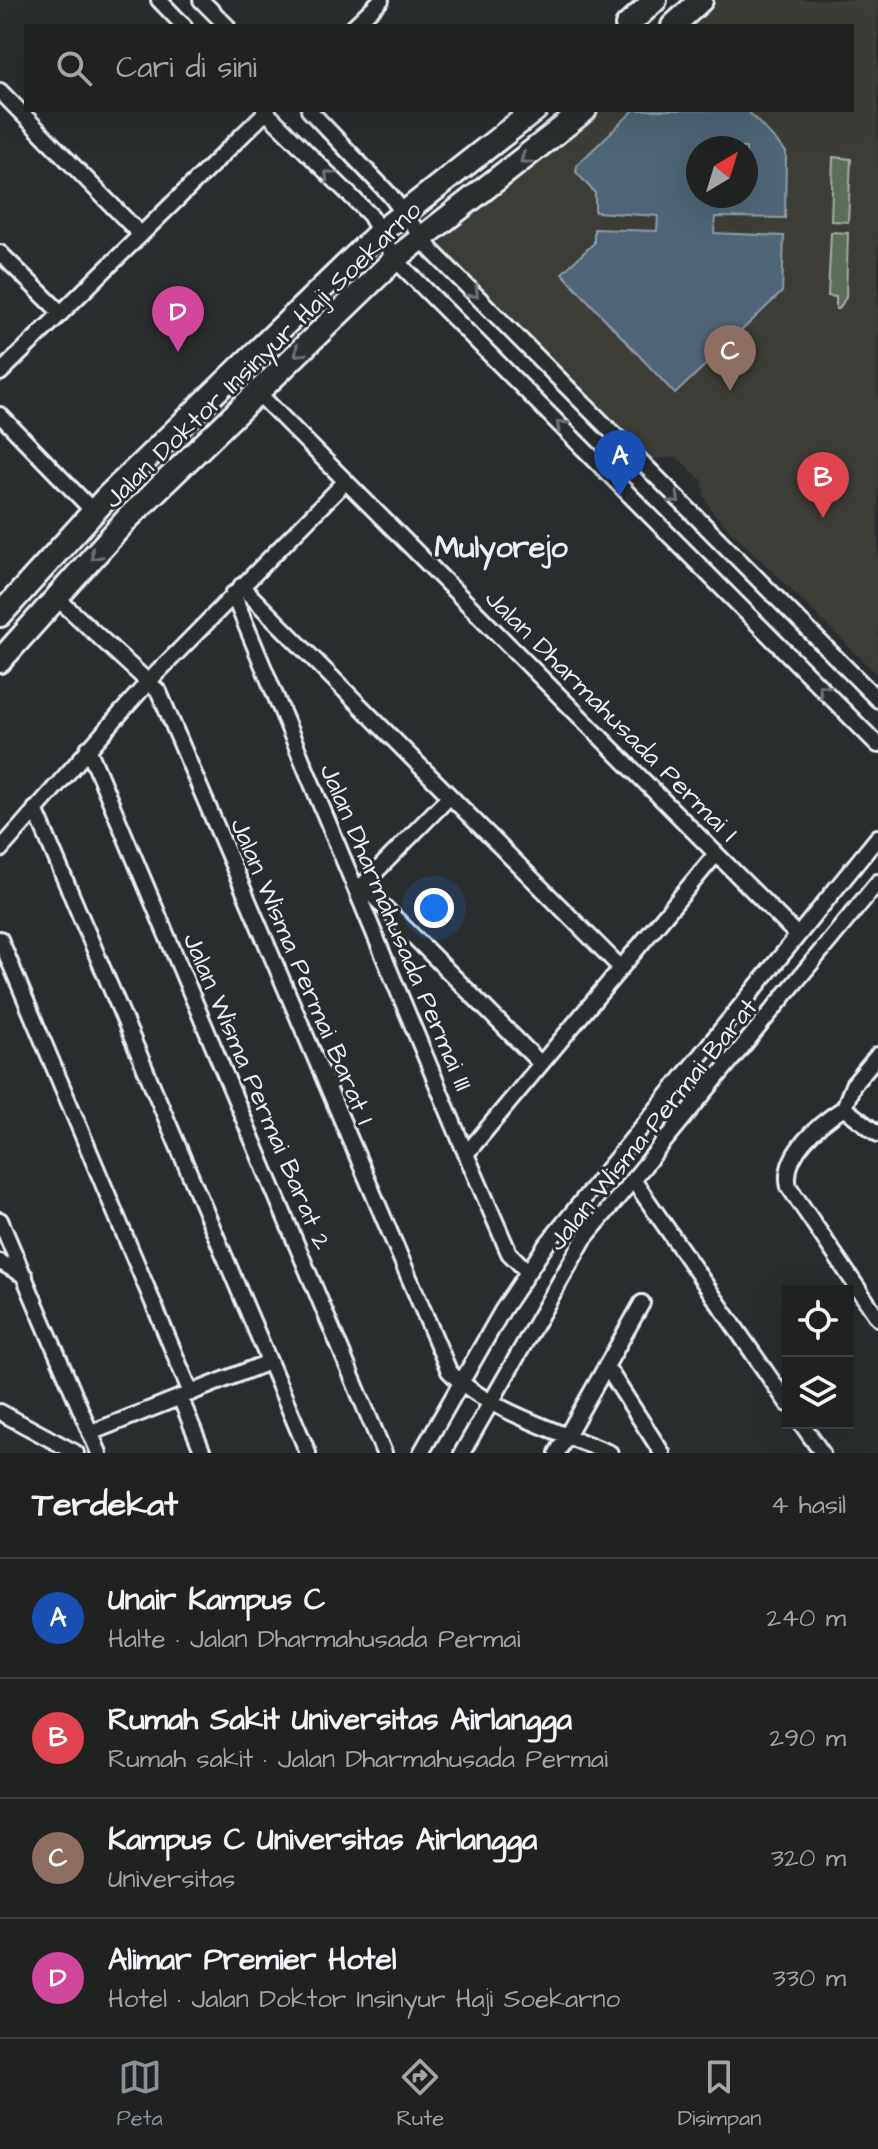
<!DOCTYPE html>
<html lang="id">
<head>
<meta charset="utf-8">
<style>
	body { margin:0; font-family:"Architects Daughter",sans-serif; background:#2d2f2f; color:#f1f3f6 }
	.controls { position:absolute; right:24px; bottom:24px; display:grid; overflow:hidden; border-radius:0px; box-shadow:0 8px 32px #0002 }
	.controls button { width:72px; height:72px; display:grid; place-items:center; padding:0; border:0; border-bottom:2px solid #3d3f40; background:#202222; color:#f1f3f6; font:40px sans-serif }
	.compass { position:absolute; left:686px; top:136px; width:72px; height:72px; border-radius:50%; background:#202222; box-shadow:0 8px 32px #0002; rotate:38deg }
	.you { position:absolute; left:434px; top:908px; width:28px; height:28px; margin:-20px; border:6px solid #fff; border-radius:50%; background:#1a73e8; box-shadow:0 0 0 12px #1a73e833 }
	.badge { display:grid; place-items:center; width:52px; height:52px; border-radius:50%; background:#8c9099; color:#fff; font-size:26px; font-weight:700 }
	.pin { position:absolute; translate:-50% -66px; filter:drop-shadow(0 2px 4px #0008) }
	.pin::after { content:''; position:absolute; top:42px; width:28px; height:24px; background:inherit; clip-path:polygon(0 0,100% 0,50% 100%) }
	.list { margin:0; padding:0; list-style:none }
	h2 { display:flex; justify-content:space-between; align-items:center; height:104px; margin:0; padding:0 32px; font-size:34px }
	h2 small { font-size:26px; font-weight:400; color:#a2a4a5 }
	.list li { display:grid; grid-template-columns:52px 1fr auto; gap:24px; align-items:center; box-sizing:border-box; height:120px; padding:0 32px; border-top:2px solid #3d3f40 }
	.list b { display:block; font-size:30px; white-space:nowrap }
	.list p { margin:0; font-size:26px; white-space:nowrap; color:#a2a4a5 }
	.list em { font-size:26px; font-style:normal; color:#a2a4a5 }
	.icon { flex:none; width:44px; height:44px; fill:none; stroke:currentColor; stroke-width:2; stroke-linecap:round; stroke-linejoin:round }
	.map { position:relative; flex:none; width:878px; height:1453px; overflow:hidden }
	.search { position:absolute; background:#202222; box-shadow:0 8px 32px #0002; left:24px; right:24px; top:24px; height:88px; display:flex; align-items:center; gap:20px; box-sizing:border-box; padding:0 28px; border-radius:0px; color:#a2a4a5; font-size:30px }
	.sheet { height:584px; background:#202222 }
	nav { display:flex; justify-content:space-around; align-items:center; box-sizing:border-box; height:112px; border-top:2px solid #3d3f40; background:#202222; font-size:22px; color:#a2a4a5 }
	nav a { display:grid; justify-items:center; gap:4px }
	nav .on { color:#8c9099 }
	.map>svg:first-child { display:block }
</style>
</head>
<body>
<div class="map">
<svg width="878" height="1453" viewBox="0 0 878 1453">
	<rect width="100%" height="100%" fill="#2a2d2e"/>
	<filter id="ink" filterUnits="userSpaceOnUse"><feTurbulence type="fractalNoise" baseFrequency=".0125" numOctaves="2"/><feDisplacementMap in="SourceGraphic" scale="16" xChannelSelector="R" yChannelSelector="G"/><feConvolveMatrix kernelMatrix="1 2 1 2 8 2 1 2 1" color-interpolation-filters="sRGB"/></filter>
	<g filter="url(#ink)">
		<!-- built -->
		<path fill="#3e3c39" fill-rule="evenodd" d="M713,0h165v675l-165,-162 -9,-18 -1,-14 -26,-24 -26,2 -207,-205 -4,-8 12,-17 146,-119h254v-84h-166zM698,148h48v48h-48z"/>
		<!-- green -->
		<path fill="#5b6e58" stroke="#a2b0a8" stroke-width="2" d="M833,157l18,2 -3,63 -17,-1z
			M831,232l17,1 -2,64 -7,12h-3v-12l-8,-1z"/>
		<!-- water -->
		<path fill="#506574" stroke="#8d9da9" stroke-width="2" fill-rule="evenodd" d="M634,110h113l39,42 -1,66 -70,-1 -1,16 70,3 -2,56 -107,102 -113,-121 32,-30v-14l63,2 1,-15 -63,-4v-19l-19,-21 1,-7zM698,148h48v48h-48z"/>
		<g fill="none" stroke-linecap="round" stroke-linejoin="round">
			<defs>
				<path id="street" d="M159,0l25,26
					M201,0l26,26
					M354,26l27,-26
					M0,91l141,144
					M264,110l106,105 25,44 483,486
					M309,110l81,85 42,56 446,449
					M0,253l61,60
					M0,373l268,-263
					M258,393l539,542
					M0,415l93,96
					M241,586l380,382
					M233,594l233,560 43,99 19,19
					M57,598l102,94 290,679c35,38 113,62 161,82
					M88,748l296,705
					M35,809l273,644
					M0,850l149,-169 197,-200
					M362,885l179,179
					M358,890l92,-94
					M0,939l191,454
					M844,1108c-25,16 -63,47 -55,79l89,131
					M844,1108l9,-23 25,-30
					M844,1108l34,26
					M466,1154l250,-300
					M634,1181l154,223
					M0,1220l99,233
					M0,1262l25,14
					M606,1366l56,87
					M180,1397l23,56
					M0,1412l76,41
					M801,1423l21,30
					M90,1433l179,-71
					M421,1453l81,-142 44,-66 332,-408
					M462,1453l122,-214 294,-357
					M557,1453l85,-150"/>
				<path id="primary" d="M627,26l28,-26
					M673,26l28,-26
					M0,615l107,-118 272,-264 156,-123
					M0,661l128,-143 267,-259 190,-149"/>
			</defs>
			<!-- street casing -->
			<use href="#street" stroke="#e8f1f8" stroke-width="20"/>
			<!-- primary casing -->
			<use href="#primary" stroke="#e8f1f8" stroke-width="28"/>
			<!-- street -->
			<use href="#street" stroke="#2a2d2e" stroke-width="14"/>
			<!-- primary -->
			<use href="#primary" stroke="#2a2d2e" stroke-width="22"/>
		</g>
		<!-- one-way arrows -->
		<defs><path id="oneway-chevron" d="M-2-3.5L2.5 0L-2 3.5" fill="none" stroke-width="1.6" stroke-linecap="round" stroke-linejoin="round" transform="scale(2)"/></defs>
		<g stroke="#6c7275">
			<use href="#oneway-chevron" transform="translate(525 159) rotate(144)"/>
			<use href="#oneway-chevron" transform="translate(329 175) rotate(-135)"/>
			<use href="#oneway-chevron" transform="translate(474 293) rotate(45)"/>
			<use href="#oneway-chevron" transform="translate(299 352) rotate(136)"/>
			<use href="#oneway-chevron" transform="translate(561 425) rotate(-135)"/>
			<use href="#oneway-chevron" transform="translate(675 499) rotate(44)"/>
			<use href="#oneway-chevron" transform="translate(95 555) rotate(132)"/>
			<use href="#oneway-chevron" transform="translate(823 689) rotate(-135)"/>
		</g>
	</g>
	<g text-anchor="middle" stroke-width="6" stroke-linejoin="round" paint-order="stroke">
		<!-- street labels -->
		<g font-size="26" fill="#e8f1f8" stroke="#2a2d2e">
			<text transform="translate(262 354) rotate(-44)" y="9">Jalan Doktor Insinyur Haji Soekarno</text>
			<text transform="translate(612 715) rotate(45)" y="9">Jalan Dharmahusada Permai I</text>
			<text transform="translate(397 927) rotate(67)" y="9">Jalan Dharmahusada Permai III</text>
			<text transform="translate(303 971) rotate(67)" y="9">Jalan Wisma Permai Barat I</text>
			<text transform="translate(258 1091) rotate(67)" y="9">Jalan Wisma Permai Barat 2</text>
			<text transform="translate(652 1124) rotate(-51)" y="9">Jalan Wisma Permai Barat</text>
		</g>
		<!-- quarter labels -->
		<g font-size="30" font-weight="bold" fill="#e8f1f8" stroke="#2a2d2e">
			<text x="501" y="557">Mulyorejo</text>
		</g>
	</g>
</svg>
<div class="controls">
<button><svg class="icon" aria-label="locate" viewBox="0 0 24 24"><circle cx="12" cy="12" r="6"/><path d="M12 2v4M12 18v4M2 12h4M18 12h4"/></svg></button>
<button><svg class="icon" aria-label="layers" viewBox="0 0 24 24"><path d="M12 4l9 5-9 5-9-5zM3 14l9 5 9-5"/></svg></button>
</div>
<svg class="compass" viewBox="-18 -18 36 36"><path d="M0-13l5 13h-10z" fill="#e53935"/><path d="M0 13l5-13h-10z" fill="#a2a4a5"/></svg>
<div class="you"></div>
<div class="pin badge" style="left:620px;top:496px;background:#1a4fb4">A</div>
<div class="pin badge" style="left:823px;top:518px;background:#e0444e">B</div>
<div class="pin badge" style="left:730px;top:391px;background:#8d6e63">C</div>
<div class="pin badge" style="left:178px;top:352px;background:#d1479c">D</div>
<div class="search"><svg class="icon" aria-label="search" viewBox="0 0 24 24"><circle cx="10" cy="10" r="6"/><path d="M15 15l6 6"/></svg>Cari di sini</div>
</div>
<section class="sheet">
<h2>Terdekat<small>4 hasil</small></h2>
<ul class="list">
<li><span class="badge" style="background:#1a4fb4">A</span><div><b>Unair Kampus C</b><p>Halte · Jalan Dharmahusada Permai</p></div><em>240 m</em></li>
<li><span class="badge" style="background:#e0444e">B</span><div><b>Rumah Sakit Universitas Airlangga</b><p>Rumah sakit · Jalan Dharmahusada Permai</p></div><em>290 m</em></li>
<li><span class="badge" style="background:#8d6e63">C</span><div><b>Kampus C Universitas Airlangga</b><p>Universitas</p></div><em>320 m</em></li>
<li><span class="badge" style="background:#d1479c">D</span><div><b>Alimar Premier Hotel</b><p>Hotel · Jalan Doktor Insinyur Haji Soekarno</p></div><em>330 m</em></li>
</ul>
</section>
<nav>
<a class="on"><svg class="icon" aria-label="map" viewBox="0 0 24 24"><path d="M3 6l6-2 6 2 6-2v14l-6 2-6-2-6 2zM9 4v14M15 6v14"/></svg>Peta</a>
<a><svg class="icon" aria-label="directions" viewBox="0 0 24 24"><path d="M12 3l9 9-9 9-9-9zM9 14v-3h6M13 9l2 2-2 2"/></svg>Rute</a>
<a><svg class="icon" aria-label="saved" viewBox="0 0 24 24"><path d="M7 4h10v16l-5-4-5 4z"/></svg>Disimpan</a>
</nav>
</body>
</html>
